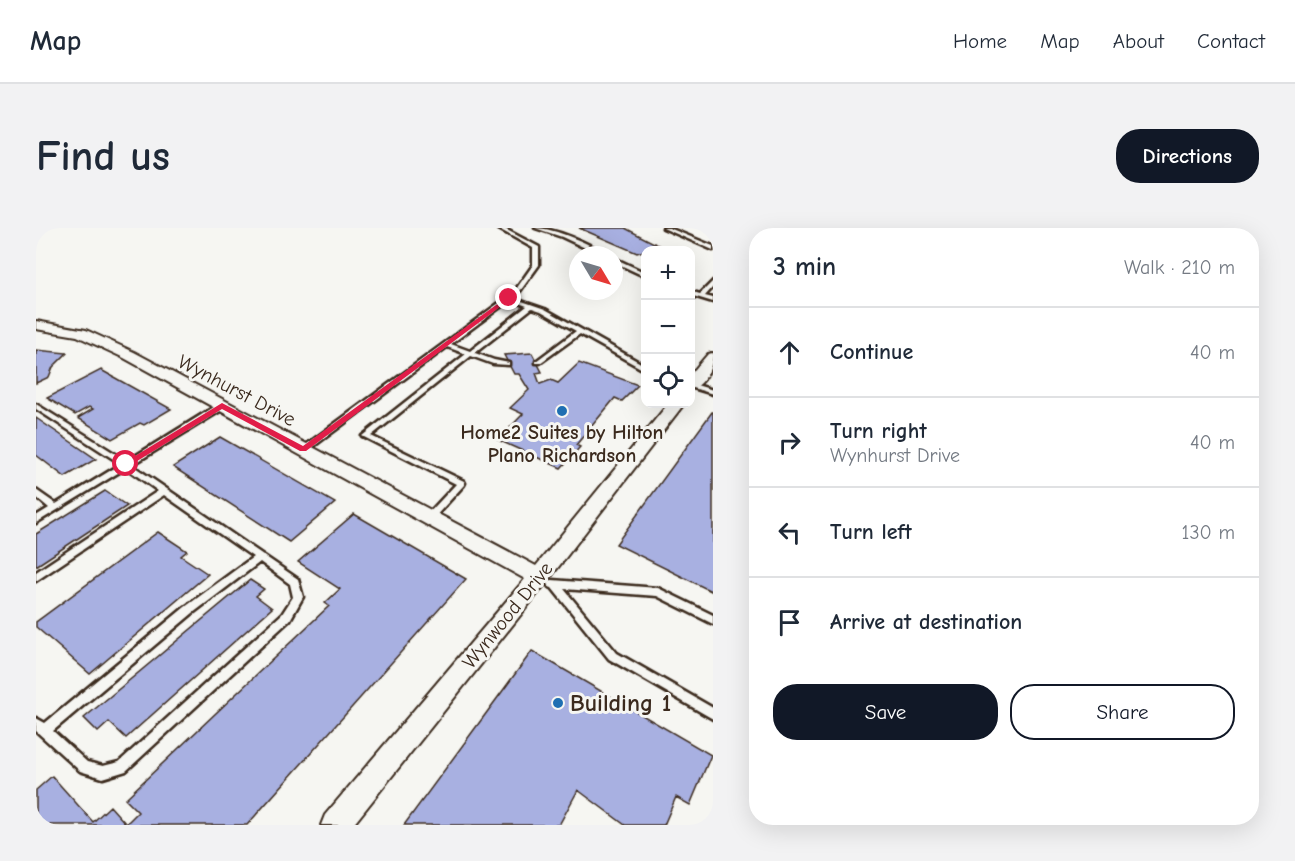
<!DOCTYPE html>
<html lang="en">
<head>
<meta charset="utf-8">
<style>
	body { margin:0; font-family:"Comic Neue",sans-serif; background:#f2f2f3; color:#1f2937 }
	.controls { position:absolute; right:18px; top:18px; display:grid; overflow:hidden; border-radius:12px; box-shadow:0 6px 24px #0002 }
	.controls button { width:54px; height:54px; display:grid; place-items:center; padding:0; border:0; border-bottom:2px solid #e0e1e3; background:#fff; color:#1f2937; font:30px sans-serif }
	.compass { position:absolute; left:533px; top:18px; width:54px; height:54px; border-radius:50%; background:#fff; box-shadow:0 6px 24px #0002; rotate:128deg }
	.stop { position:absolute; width:18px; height:18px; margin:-14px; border:4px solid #e11d48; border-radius:50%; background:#fff }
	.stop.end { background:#e11d48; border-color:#fff; box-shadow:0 2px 6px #0008 }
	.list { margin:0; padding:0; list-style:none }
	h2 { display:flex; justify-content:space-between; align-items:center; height:78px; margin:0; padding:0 24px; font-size:26px }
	h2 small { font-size:20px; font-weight:400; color:#747a83 }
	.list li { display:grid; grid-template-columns:39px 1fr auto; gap:18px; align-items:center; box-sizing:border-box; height:90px; padding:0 24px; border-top:2px solid #e0e1e3 }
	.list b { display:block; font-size:22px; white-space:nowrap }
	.list p { margin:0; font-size:20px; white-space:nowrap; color:#747a83 }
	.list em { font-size:20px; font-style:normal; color:#747a83 }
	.actions { display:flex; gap:12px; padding:18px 24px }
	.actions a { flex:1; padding:14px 0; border:2px solid #111827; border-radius:24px; text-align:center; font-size:21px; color:#111827 }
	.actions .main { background:#111827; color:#fff }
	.icon { flex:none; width:33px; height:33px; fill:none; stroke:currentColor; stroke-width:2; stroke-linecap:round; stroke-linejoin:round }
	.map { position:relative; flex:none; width:677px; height:597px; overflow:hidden; border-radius:24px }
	header { display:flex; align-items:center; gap:36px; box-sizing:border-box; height:84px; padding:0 30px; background:#fff; border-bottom:2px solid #e0e1e3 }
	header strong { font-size:28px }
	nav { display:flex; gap:33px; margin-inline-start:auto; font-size:21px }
	.intro { display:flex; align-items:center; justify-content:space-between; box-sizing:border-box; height:144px; padding:0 36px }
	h1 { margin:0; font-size:42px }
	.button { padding:15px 27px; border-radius:24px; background:#111827; color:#fff; font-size:21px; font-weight:700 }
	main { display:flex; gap:36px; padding:0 36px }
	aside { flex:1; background:#fff; border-radius:24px; box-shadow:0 6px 24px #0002 }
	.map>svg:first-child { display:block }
</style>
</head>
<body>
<header>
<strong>Map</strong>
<nav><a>Home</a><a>Map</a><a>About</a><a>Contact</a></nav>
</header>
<div class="intro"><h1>Find us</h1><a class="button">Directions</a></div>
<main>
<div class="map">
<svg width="677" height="597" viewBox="0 0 677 597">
	<rect width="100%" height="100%" fill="#f6f6f2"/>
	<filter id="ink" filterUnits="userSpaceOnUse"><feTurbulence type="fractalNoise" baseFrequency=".0167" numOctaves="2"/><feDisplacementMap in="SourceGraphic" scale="12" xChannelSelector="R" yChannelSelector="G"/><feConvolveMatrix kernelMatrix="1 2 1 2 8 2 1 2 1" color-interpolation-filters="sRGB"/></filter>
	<g filter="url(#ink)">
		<!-- building -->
		<path fill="#a8b0e1" stroke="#3b2a1e" stroke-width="1.5" d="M543,0h46l35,18 -23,7z
			M0,122l31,3 -14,14 -4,10 -13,6z
			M496,125l10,19 -6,1 4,11 11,-4 7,3 21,-20 59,22 -16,16 -7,-3 -39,47 4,2 -19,21 -63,-28 25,-26 -13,-6 19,-18 -10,-16h-5l-10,-19z
			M65,142l70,39 -27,16 -4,-2 -28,16 -34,-21 15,-9 -4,-2 -14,8 -28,-17z
			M676,184h1v180l-97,-48z
			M0,190l60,41 -31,18 -29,-22z
			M184,209l115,66 -46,39 -116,-75z
			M69,263l22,15 -91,60v-32z
			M318,286l112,65 -219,246h-211v-35l16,-14 41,46 17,-16 16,18 12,-12 -13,-13 204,-193 -4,-3 15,-14 -42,-27z
			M122,304l29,19 -6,5 27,18 -118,100 -54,-47v-5z
			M214,352l14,9 -8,7 16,12 -146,130 -17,-16 -11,10 -14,-14z
			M496,423l179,104 -21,50 -14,-8 -12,28h-39l-47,-35 -19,35h-155z"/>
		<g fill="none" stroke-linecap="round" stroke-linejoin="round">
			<defs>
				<path id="service" d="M461,0h6l36,19v18l-21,29 -5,4 32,11 101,57v5l-66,-37 -40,29h-4v-2l40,-30 -35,-20 -9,-3 -57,45 19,7 15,3v2l-16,-1 -22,-8 -100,80 93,45 1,2 -1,2 -32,35h-6l-1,-2 1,-2 30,-32 -94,-48 104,-82 -19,-7 -141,105 -3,1 -4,-3 215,-158 19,-27v-17zM474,72l17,6 -57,45 -19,-7z
					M499,0c20,0 55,16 72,27h-7l-38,-18z
					M627,0h6l44,18v4z
					M578,30l32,15v4l-32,-15z
					M677,53v6l-8,9 8,2v4l-23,-7v-4l10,3z
					M654,155l23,7v4l-23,-7z
					M0,176l91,57 92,-57h6v4l-93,57 166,114 5,18 -13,23 -164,151 -23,7 -23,-7 -44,-40v-13l9,5 140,-116 68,-50 -89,-62 -128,86v-9l122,-81 -32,-23 -90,55v-7l13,-8 -13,-11v-7l20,14 65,-40 -85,-55zM224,334l30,22 3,13 -11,17 -163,148 -16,4 -16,-4 -34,-31 140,-118z
					M516,352l106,8 55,27v9l-56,-28 -93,-7 53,64 96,55v11l-104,-60 -57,-71 -3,-1 -2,-3 2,-3z"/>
				<path id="minor" d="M0,93l50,9 48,22 402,214 132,-162h16l-138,179 -193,242h-32l4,-10 200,-236 -401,-221 -47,-22 -41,-7z
					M677,125c0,13 -8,33 -23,36v-14l18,-21z"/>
			</defs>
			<!-- service casing -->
			<use href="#service" stroke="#3b2a1e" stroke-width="5"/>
			<!-- minor casing -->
			<use href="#minor" stroke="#3b2a1e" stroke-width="4"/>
			<!-- service -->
			<use href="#service" fill="#f6f6f2" fill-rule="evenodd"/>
			<!-- minor -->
			<use href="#minor" fill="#f6f6f2" fill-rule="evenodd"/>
		</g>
	</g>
	<!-- route -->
	<path fill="#e11d48" d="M471,69l5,1 -206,153h-6l-78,-42 -93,57 -7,-2 100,-61 81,43z"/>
	<!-- markers -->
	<g fill="#1f6fb2" stroke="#f6f6f2" stroke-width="2">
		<circle cx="526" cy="183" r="6"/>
		<circle cx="522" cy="475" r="6"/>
	</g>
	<g text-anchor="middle" stroke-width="6" stroke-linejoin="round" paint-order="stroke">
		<!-- street labels -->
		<g font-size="20" fill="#3b2a1e" stroke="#f6f6f2">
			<text transform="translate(201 162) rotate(28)" y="7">Wynhurst Drive</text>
			<text transform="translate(471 387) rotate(-51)" y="7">Wynwood Drive</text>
		</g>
		<!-- poi labels -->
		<g font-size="20" font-weight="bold" fill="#3b2a1e" stroke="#f6f6f2">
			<text x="526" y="211">Home2 Suites by Hilton<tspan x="526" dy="23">Plano Richardson</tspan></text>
		</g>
		<!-- near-poi labels -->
		<g font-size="24" font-weight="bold" fill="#3b2a1e" stroke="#f6f6f2" text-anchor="start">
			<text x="534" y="483">Building 1</text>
		</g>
	</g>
</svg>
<div class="controls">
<button>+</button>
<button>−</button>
<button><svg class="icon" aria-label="locate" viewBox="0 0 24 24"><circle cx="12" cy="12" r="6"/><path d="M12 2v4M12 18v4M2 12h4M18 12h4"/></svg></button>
</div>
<svg class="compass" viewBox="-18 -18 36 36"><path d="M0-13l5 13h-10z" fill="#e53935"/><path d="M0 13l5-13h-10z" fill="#747a83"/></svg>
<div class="stop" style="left:90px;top:236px"></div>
<div class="stop end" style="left:473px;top:70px"></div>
</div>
<aside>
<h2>3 min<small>Walk · 210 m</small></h2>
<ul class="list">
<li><svg class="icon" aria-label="ahead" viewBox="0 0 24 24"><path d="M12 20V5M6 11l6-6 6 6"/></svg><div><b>Continue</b></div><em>40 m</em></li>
<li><svg class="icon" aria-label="right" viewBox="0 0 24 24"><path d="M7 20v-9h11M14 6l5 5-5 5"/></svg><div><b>Turn right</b><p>Wynhurst Drive</p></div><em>40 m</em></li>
<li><svg class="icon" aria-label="left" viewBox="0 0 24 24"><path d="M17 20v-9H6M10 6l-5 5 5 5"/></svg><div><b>Turn left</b></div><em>130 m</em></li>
<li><svg class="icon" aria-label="arrive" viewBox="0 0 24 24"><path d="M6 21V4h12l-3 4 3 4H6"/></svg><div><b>Arrive at destination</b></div></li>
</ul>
<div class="actions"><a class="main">Save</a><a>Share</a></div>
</aside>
</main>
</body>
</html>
